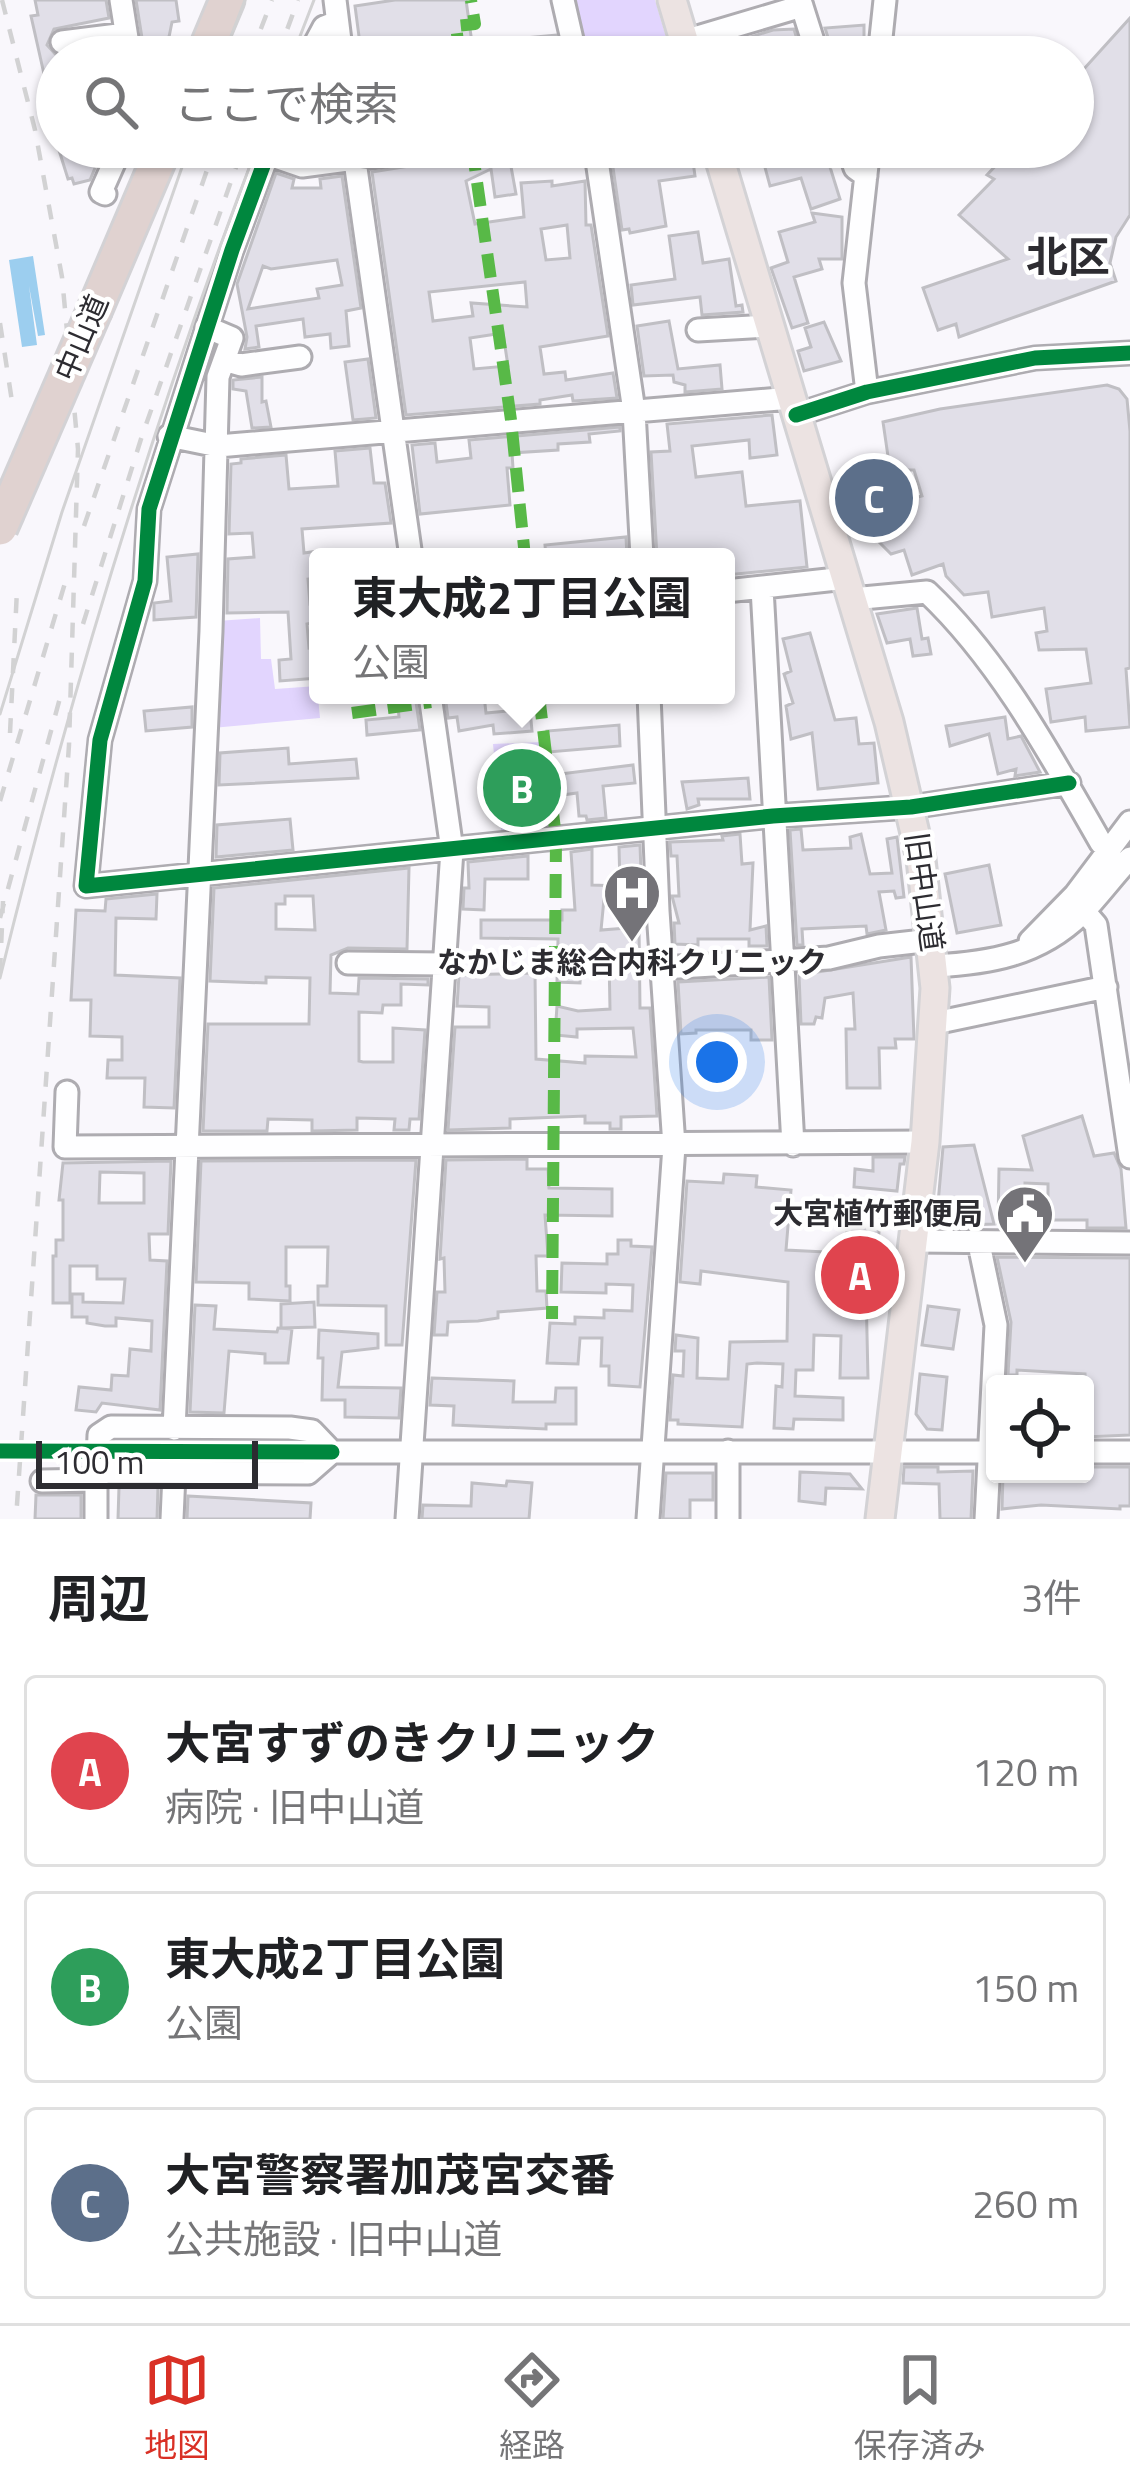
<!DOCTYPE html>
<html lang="ja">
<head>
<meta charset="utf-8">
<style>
	body { margin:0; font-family:"Titillium Web","Noto Sans JP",sans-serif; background:#f2f2f2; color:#202124 }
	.controls { position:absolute; right:36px; bottom:36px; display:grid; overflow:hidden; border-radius:12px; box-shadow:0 3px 9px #0004 }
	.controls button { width:108px; height:108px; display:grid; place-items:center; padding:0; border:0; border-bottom:3px solid #e0e0e0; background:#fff; color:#202124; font:60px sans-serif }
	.scale { position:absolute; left:36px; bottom:30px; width:222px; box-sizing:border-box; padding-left:12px; border:6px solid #2d2c31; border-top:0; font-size:33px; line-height:42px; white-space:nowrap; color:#2d2c31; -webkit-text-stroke:9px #fff; paint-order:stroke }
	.you { position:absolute; left:717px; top:1062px; width:42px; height:42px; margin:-30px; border:9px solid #fff; border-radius:50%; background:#1a73e8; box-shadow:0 0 0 18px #1a73e833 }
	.badge { display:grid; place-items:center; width:78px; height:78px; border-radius:50%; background:#d93025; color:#fff; font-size:39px; font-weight:700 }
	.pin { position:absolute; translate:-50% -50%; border:6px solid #fff; box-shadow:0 3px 12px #0006 }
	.popup { position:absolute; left:309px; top:548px; width:426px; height:156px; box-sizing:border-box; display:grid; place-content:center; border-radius:12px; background:#fff; filter:drop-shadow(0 3px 9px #0005); font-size:39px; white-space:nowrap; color:#757577 }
	.popup b { font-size:45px; color:#202124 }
	.popup::after { content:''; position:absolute; left:50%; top:100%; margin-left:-24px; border:24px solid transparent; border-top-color:#fff }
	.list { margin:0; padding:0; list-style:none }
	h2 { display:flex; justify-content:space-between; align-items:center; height:156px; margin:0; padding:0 48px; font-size:51px }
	h2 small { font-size:39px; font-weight:400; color:#757577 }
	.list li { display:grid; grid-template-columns:78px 1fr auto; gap:36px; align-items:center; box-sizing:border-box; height:192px; margin:0 24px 24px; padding:0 24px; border:3px solid #e0e0e0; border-radius:12px }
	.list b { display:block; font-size:45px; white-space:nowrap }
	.list p { margin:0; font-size:39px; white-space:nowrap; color:#757577 }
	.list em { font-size:39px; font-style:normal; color:#757577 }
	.icon { flex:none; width:66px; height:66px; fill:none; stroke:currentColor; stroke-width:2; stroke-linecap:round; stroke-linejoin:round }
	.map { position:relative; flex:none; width:1130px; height:1519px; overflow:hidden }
	.search { position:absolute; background:#fff; box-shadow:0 3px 9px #0004; left:36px; right:36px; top:36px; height:132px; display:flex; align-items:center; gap:30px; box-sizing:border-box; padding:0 42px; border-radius:66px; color:#757577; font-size:45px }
	.sheet { height:804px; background:#fff }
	nav { display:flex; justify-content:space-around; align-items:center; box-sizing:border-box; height:168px; border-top:3px solid #e0e0e0; background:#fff; font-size:33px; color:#757577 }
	nav a { display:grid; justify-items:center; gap:6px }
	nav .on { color:#d93025 }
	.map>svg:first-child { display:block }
</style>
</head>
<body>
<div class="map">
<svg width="1130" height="1519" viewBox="0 0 1130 1519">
	<rect width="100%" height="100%" fill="#f9f7fc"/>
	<!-- green -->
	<path fill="#e2d5fe" d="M570,0h85l17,57h-87z
		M260,618l1,41h10l4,30 42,-3 3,32 -108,10 5,-107z
		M542,742l9,91 -49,7 -9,-96z"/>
	<!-- water -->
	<path fill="#9cceef" d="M33,256l12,79 -7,1 -9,-50 8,59 -15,2 -13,-87z"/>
	<!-- building -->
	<path fill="#e1dfe8" stroke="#c0bfc4" stroke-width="3" fill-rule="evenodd" d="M35,0h71l3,18 -55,11 -7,16 10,11 57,-5 1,5 -58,1v14l-13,3 -13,-58 7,-1z
		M136,0h40l3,21 -7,1 -3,15 -14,3 2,17h-12z
		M395,0h71l6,43 84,-8 4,17 -33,5h-170l-1,-12 4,-1 -5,-38z
		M1130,18v197l-14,22 -6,26 6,18 -157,56 -3,-13 -18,6 -15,-42 85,-29 -49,-44 35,-36 -7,-4 26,-28h60v-66z
		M864,25v32h-29v-13h-5l-5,-16z
		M794,29l8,28h-72l-2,-13 45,-14z
		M58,147h13l1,5 26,-5 2,9 -10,24 -16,4 -2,-6 -4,1z
		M610,147h81l4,29 -36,5 7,45 -36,7 -1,-4 -7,1z
		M745,147h88l5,18 -8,2 10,32 -29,10 -10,-31 -31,8 -7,-26 -14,4z
		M508,150l8,44 -21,3 -4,-28 -25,12 9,43 49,-7 -3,-34 31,-2v5l33,-5 1,44h5l17,111 -68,11 4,27 21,-2 1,8 47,-7 4,25 -44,3 -1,-6 -32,5v4l-134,11 -34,-243zM567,225l3,33 -24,2 -5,-31zM525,282l2,25 -56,-4 2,13 -40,5 -4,-29zM503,333l5,33 -34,3 -4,-31z
		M276,173l18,6 -2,9h29l-1,-9 22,-3 19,132 -15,3 3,35 -18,2 -1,-14 -25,3 -2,-18 -47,7 3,21 -14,2 2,-12 -10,-53zM337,260l5,25 -25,4 2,9 -71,11 15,-43 8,3z
		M812,213l30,4v42h-23l3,10 -28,8 14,46 -16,5 -21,-60 17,-6 -9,-30 36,-10z
		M698,232l5,31 26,-4 7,47 6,-1 1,7 -41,3 -2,-18 -67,8 -2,-20 44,-6 -6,-43z
		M669,321l9,48 42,-4 2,24 -37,3v-7l-11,-3 -1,-7 -29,1 -7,-50z
		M824,322l17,39 -37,10 -6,-20 13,-4 -6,-19z
		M368,359l8,59 -23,2 -8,-58z
		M262,377v25l4,-1 5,26 -19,1 -6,-37 -13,-2v-9z
		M1107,385l12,4 8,10 3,32v237l-4,1 4,58 -44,4 -1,-14 -34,5 -5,-33 45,-6 -5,-34 -47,1 -3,-17 11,-2 -3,-23 -52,9 -4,-25 -24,3 -18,-19 -3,-12 -31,11 -8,-25 -13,4 -12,-12 -11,-34 -7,2 -4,-14 28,-8 6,16 31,-8 -8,-26h-24l-7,-48 57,-13z
		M772,415l5,40 -27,3 -1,-18 -57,6 4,31 46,-5 4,34 54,-5 7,66 -81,8v-18h-69l-6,-105 19,-1 -3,-27z
		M620,427v4l-31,3 1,8 -32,2v6l-46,3 1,15h-6l3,37 -90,9 -8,-69 23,-2 2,19 34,-4 -2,-18z
		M370,448l4,35h11l6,40 -89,6 2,24 14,-2v27l-10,1 2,25 8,-1v19l-11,2 2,24 9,-1v31l-38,3 -1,-21 12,-1 -3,-47 -61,1 1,-54 26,-2 -2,-24 -23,1 2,-70 10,-1v-4l45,-4 3,34 49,-3 -3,-35z
		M626,537l1,20h-81l-1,-12z
		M198,554l-2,63 -42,3v-17l17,-2 -4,-44z
		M917,608l5,31 6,-1 3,16 -18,2 -3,-17 -23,4 -10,-29z
		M810,633l25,87 21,-2 3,26 15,-1 4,40 -60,6 -6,-56 -21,6 -5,-33 7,-3 -9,-29 7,-3 -8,-32z
		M397,695h18l5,35 -53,5 -1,-15 33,-3z
		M445,695h39l2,18 44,-4 2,22 -38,3 -1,-9 -34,6 -2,-14 -9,1z
		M192,707v20l-46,4 -2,-20z
		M1005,717l3,22 13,-3 19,36 -25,4 1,-7 -18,5 -9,-40 -39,12 -4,-20z
		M619,725l1,21 -71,6 -2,-21z
		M288,748l1,16 67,-5 2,19 -139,7 1,-32z
		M633,765l2,18 -32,3 3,32 -19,2 -1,-4h-7l-2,-23 -22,3 -3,-21z
		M748,778l2,21h-52l1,6 -12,4 -5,-27z
		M290,819l3,31 -77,7 1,-32z
		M801,829l2,21 48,-2 -1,-11 11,-3 9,40 22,-1 -5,-34 10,-2 7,60 -8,1 -2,-7 -15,1 7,38 -19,4 -1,-8 -64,3 1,16h-6l-7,-115z
		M740,834l2,30 11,-1 -3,67 16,-4 1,20h-18v-7h-51v6l-23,-1 -1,-21h5l-7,-27h7l-2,-40h-6l-1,-14 53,-2 -1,-4z
		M640,845l2,54h-38l-3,31 38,-3 1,81h10l7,108 -36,1v12h-11v-6h-25v-7l-75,3v9l-62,2 7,-103h34v-20l-32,-1 2,-31 76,-2 1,86 49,4v-7l51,1 -3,-29 -56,1v8l-22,-2 2,-29 21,5 32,-2 -1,-51 -28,-1 -1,26 -23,-1 1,-43 -77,-1v-18h81v-10h13l-4,-58 21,-3v36l28,1 -1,-39z
		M528,856v23h-43l-1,31 -21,-1 1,-21h5l-1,-26z
		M989,865l12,60 -44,8 -12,-59z
		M409,868l-2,81 -59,-1 -17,7 -1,38 28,1 1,-16 69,1v6l-27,-1v21h-18l-1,8 -23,-1v49l4,1h30v-34l32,2 -6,89h-9l-1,11h-15l1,-11 -38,-1v12l-45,1v-11l-44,-1 -1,12h-64l5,-107h101l1,-46 -44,-1v6l-56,-2 4,-93zM285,896h28l2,34 -39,-1v-25h9z
		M157,894l-1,25 -40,-1 -1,57 65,3 -6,130 -30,-1 1,-29h-38l1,-18h14v-23l-32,-1 1,-36h-20l5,-90 29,1 1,-12z
		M911,957l3,82h-19l1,9h-17l1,40h-33l-1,-59h9l-2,-36 -28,5 -3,20 -6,-1 -2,7h-13l-2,-49z
		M769,977l3,63h-21v-10h-55v3l-15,1 -3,-52z
		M1082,1116l12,40 20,-3 7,16 5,59h-39v-8h-39v-36l-23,-1v44l-27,-3 1,-55 33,1 -9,-34z
		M974,1145l20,79 -58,2 7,-79z
		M873,1157h32l-1,7h-4l-3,27 -43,-4 1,-18 18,2z
		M527,1159v10h21l1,19 63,1v27l-67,-1 3,41h-12l1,35h9l1,17 -49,4v6l-20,3 -30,1 -1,13h-13l3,-43h8l-1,-34 -4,1 6,-99z
		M416,1160l-14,185h-16v-39l-68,-1v-19h9l1,-39h-42v39h4v15l-41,-2v-16l-53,-1 5,-121z
		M171,1161l-3,73h-19l1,26 17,1 -7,149 -58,-7 -6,9 -20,-2 3,-23 32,3 1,-15 16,1 2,-27 21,2 1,-30 -36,-3v8h-11l-18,-3v-6h-15v-23h11v8l40,1 2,-24h-28v-13h-27v37h-17v-47h3v-16h7v-40h-4l4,-37zM100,1172l44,1v30h-45z
		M724,1174l33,2 -1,11 35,3 -5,60 59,3 3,-34 32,3 -7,69 -7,-1 2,88h-28l1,-42 -27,-1 -1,35h-17l-1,26 48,2v22l-49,-1 -1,10 -19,-1 2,-42 6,1 1,-23 -26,-1 -10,1 -5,63 -64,-3v-4h-8l3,-45 10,1 1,-25h-9l1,-16 22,3 -1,40 24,1h7l2,-37 57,-1 1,-59 -87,-11 -1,13 -20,-2 7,-101 36,2z
		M618,1240h13v6l21,1 -12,140 -31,-2v-19h-8l1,-28h-22l-2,26 -31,-1 3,-40 25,1v-7l29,1v-8l28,1 1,-26 -27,-1v9l-45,-1 1,-29 45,1v-10h11z
		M997,1257l133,1v177l-45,2v-63l-68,-4v5h-9l3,-53z
		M314,1302l1,25 -34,1v-24z
		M195,1305l21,1 -2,23 63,3 1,-4 14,1 -4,34h-23v-9l-36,-3 -5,62 -34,-1z
		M928,1306l31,4 -6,39 -31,-4z
		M319,1330l59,4v14l-36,4 -4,35 63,1 -2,30 -54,-1v-17h-23l1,-42h-5z
		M920,1374l27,3 -5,53 -15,-1 -11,-15z
		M432,1378l82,3 -1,21h42l1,-14h20v36h-30v5l-93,-4 1,-19 -24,-1z
		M904,1467h34v5l35,-1 -2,48h-31l-1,-35 -36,-1z
		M1085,1467h45v39h-10v3l-79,-4 -39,4 1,-35h82z
		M800,1472l50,2 12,15 -36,-1 -1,16 -26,-3z
		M666,1473h47v27h-23v19h-27z
		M507,1481l25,2 -3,36h-107l1,-14 48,1 1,-23 34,3z
		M119,1487h39l-1,32h-39z
		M36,1495h45v24h-46z
		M188,1496l123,7 -1,16h-123z"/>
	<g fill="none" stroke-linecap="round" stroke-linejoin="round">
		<!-- minor-tunnel -->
		<path stroke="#d0ced3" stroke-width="21" stroke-dasharray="21 10" stroke-linecap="butt" d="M0,1451l332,1"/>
		<defs>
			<path id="minor" d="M121,0l9,57
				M335,0l7,57
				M563,0l13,57
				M800,0l18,57
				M684,41l118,-35
				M62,42l64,-8
				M308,57l16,-30 13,-5
				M879,57l6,-57
				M270,147l-38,103 -83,259 -4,72 -45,159 -14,146 687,-70 138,-9 158,-24
				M353,147l58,410
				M595,147l39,264 8,146
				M848,147l7,21 11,8
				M267,154l35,12 144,-19
				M105,194l-4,-2 20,-45
				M698,330l71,-4
				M224,360l17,5 59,-8
				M867,392l-13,-109 15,-136
				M796,415l71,-23 168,-34 95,-5
				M169,436l49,10 573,-48
				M762,588l31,557
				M726,591l120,-13
				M852,599l75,-7c73,69 124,164 174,251l10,5
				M1084,911l12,14 34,232
				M1030,941l45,-46 55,-73
				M348,963l96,1
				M934,966c56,-3 105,-11 147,-52 17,-17 32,-38 49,-56
				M662,968l167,-10 50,-12 53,-6
				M935,1023l171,-36
				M67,1092l-2,55 860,-5
				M915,1241l215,2
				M979,1244l17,81 -10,194
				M174,1429l37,-798 7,-254 14,-39 -26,-11
				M332,1452h663
				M1085,1452h45
				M42,1481l54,-1 7,-8 205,1 24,-21 -20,-21 -22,-3 -179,-1 -12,8 -1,27 5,10
				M96,1519v-39
				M172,1519l2,-45
				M407,1519l45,-669 -22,-155
				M648,1519l26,-373 -16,-235 -9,-216
				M728,1519v-68"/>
			<path id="major" d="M672,0l17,57
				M716,147l173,575 32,137 14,129 -10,154 -45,377"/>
			<path id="highway" d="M203,57l24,-57
				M95,309l69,-162"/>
		</defs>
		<!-- minor casing -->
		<use href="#minor" stroke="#aeacb1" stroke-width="27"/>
		<!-- major casing -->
		<use href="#major" stroke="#d3d2d5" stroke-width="33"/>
		<!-- highway casing -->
		<use href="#highway" stroke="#d3d2d5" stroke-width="39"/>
		<!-- minor -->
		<use href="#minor" stroke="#fefeff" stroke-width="21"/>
		<!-- major -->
		<use href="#major" stroke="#ece3e2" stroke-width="27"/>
		<!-- highway -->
		<use href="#highway" stroke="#e0d2d0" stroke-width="33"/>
		<!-- tram -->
		<path stroke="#d2d2d3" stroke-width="3" d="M223,57l22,-57
			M292,57l22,-57
			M0,714l62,-202 127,-365
			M0,978c69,-281 154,-561 257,-831"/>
		<!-- rail -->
		<path stroke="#d2d2d3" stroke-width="4.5" stroke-dasharray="15 15" stroke-linecap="butt" d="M2,0l33,130 27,147 16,172 -9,296 -53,774
			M250,57l22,-57
			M277,57l21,-57
			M0,323l13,85
			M84,526l131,-379
			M83,624l58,-185 102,-292
			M10,733l7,-143
			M0,801l65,-218
			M0,918l60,-220
			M0,973l3,-72"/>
		<defs>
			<path id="highway-bridge" d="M0,528l95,-219"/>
		</defs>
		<!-- highway-bridge casing -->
		<use href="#highway-bridge" stroke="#d3d2d5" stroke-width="39" stroke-linecap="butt"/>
		<!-- highway-bridge -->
		<use href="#highway-bridge" stroke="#e0d2d0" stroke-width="33"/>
		<!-- quiet -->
		<path stroke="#58b947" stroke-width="12" stroke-dasharray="24 12" stroke-linecap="butt" d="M460,57l-4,-31 19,-2 -4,-24
			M472,147l39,273 14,137
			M539,695l17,143 -4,481
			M352,713l79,-11"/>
		<defs>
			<path id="cycleway" d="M270,147l-38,103 -83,259 -4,72 -45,159 -14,146 687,-70 138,-9 158,-24
				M796,415l71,-23 168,-34 95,-5
				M0,1451l332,1"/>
		</defs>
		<!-- cycleway casing -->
		<use href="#cycleway" stroke="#fff" stroke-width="22"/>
		<!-- cycleway -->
		<use href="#cycleway" stroke="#00873e" stroke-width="15"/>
	</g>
	<!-- icons -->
	<defs>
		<symbol id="hospital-pin" viewBox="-11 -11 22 30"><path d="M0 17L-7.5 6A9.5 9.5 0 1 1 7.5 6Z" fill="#747378" stroke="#fff"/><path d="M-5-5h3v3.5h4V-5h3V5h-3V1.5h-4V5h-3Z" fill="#fff"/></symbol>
		<symbol id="civic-pin" viewBox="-11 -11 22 30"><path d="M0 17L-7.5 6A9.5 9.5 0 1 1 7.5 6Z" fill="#747378" stroke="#fff"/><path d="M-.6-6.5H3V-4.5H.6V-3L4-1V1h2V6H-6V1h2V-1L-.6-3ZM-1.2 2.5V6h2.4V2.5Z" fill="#fff"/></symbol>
	</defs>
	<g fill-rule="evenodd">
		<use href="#hospital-pin" x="599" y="860" width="66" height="90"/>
		<use href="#civic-pin" x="992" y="1181" width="66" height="90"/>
	</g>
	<g text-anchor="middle" stroke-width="9" stroke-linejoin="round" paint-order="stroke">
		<!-- street labels -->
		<g font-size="30" fill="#2d2c31" stroke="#fff">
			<text transform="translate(82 338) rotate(-67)" y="10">中山道</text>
			<text transform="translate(924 892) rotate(82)" y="10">旧中山道</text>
		</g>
		<!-- poi labels -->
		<g font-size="30" font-weight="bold" fill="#2d2c31" stroke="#fff">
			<text x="632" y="973">なかじま総合内科クリニック</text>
			<text x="983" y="1224" text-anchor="end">大宮植竹郵便局</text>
		</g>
		<!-- district labels -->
		<g font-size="42" font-weight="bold" fill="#2d2c31" stroke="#fff">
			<text x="1068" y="272">北区</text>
		</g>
	</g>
</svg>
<div class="controls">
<button><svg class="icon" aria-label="locate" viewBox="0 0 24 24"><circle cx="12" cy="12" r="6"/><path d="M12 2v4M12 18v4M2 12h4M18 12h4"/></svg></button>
</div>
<div class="scale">100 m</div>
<div class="you"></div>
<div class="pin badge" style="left:860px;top:1275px;background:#e0444e">A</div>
<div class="pin badge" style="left:522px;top:788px;background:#2e9e5b">B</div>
<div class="popup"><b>東大成2丁目公園</b>公園</div>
<div class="pin badge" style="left:874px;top:498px;background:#5c6f8a">C</div>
<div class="search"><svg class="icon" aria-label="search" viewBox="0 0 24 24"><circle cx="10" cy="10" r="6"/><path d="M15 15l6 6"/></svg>ここで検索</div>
</div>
<section class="sheet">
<h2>周辺<small>3件</small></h2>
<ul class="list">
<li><span class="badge" style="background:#e0444e">A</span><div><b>大宮すずのきクリニック</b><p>病院 · 旧中山道</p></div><em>120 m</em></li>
<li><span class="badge" style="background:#2e9e5b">B</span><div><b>東大成2丁目公園</b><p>公園</p></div><em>150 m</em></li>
<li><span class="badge" style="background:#5c6f8a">C</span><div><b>大宮警察署加茂宮交番</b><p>公共施設 · 旧中山道</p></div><em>260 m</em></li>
</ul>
</section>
<nav>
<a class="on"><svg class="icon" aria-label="map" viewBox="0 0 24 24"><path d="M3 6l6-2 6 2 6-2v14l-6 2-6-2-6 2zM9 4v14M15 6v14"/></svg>地図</a>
<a><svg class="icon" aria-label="directions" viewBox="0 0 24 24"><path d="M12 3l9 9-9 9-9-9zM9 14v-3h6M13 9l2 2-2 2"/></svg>経路</a>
<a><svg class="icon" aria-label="saved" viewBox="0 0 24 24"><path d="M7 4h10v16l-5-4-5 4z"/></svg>保存済み</a>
</nav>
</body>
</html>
